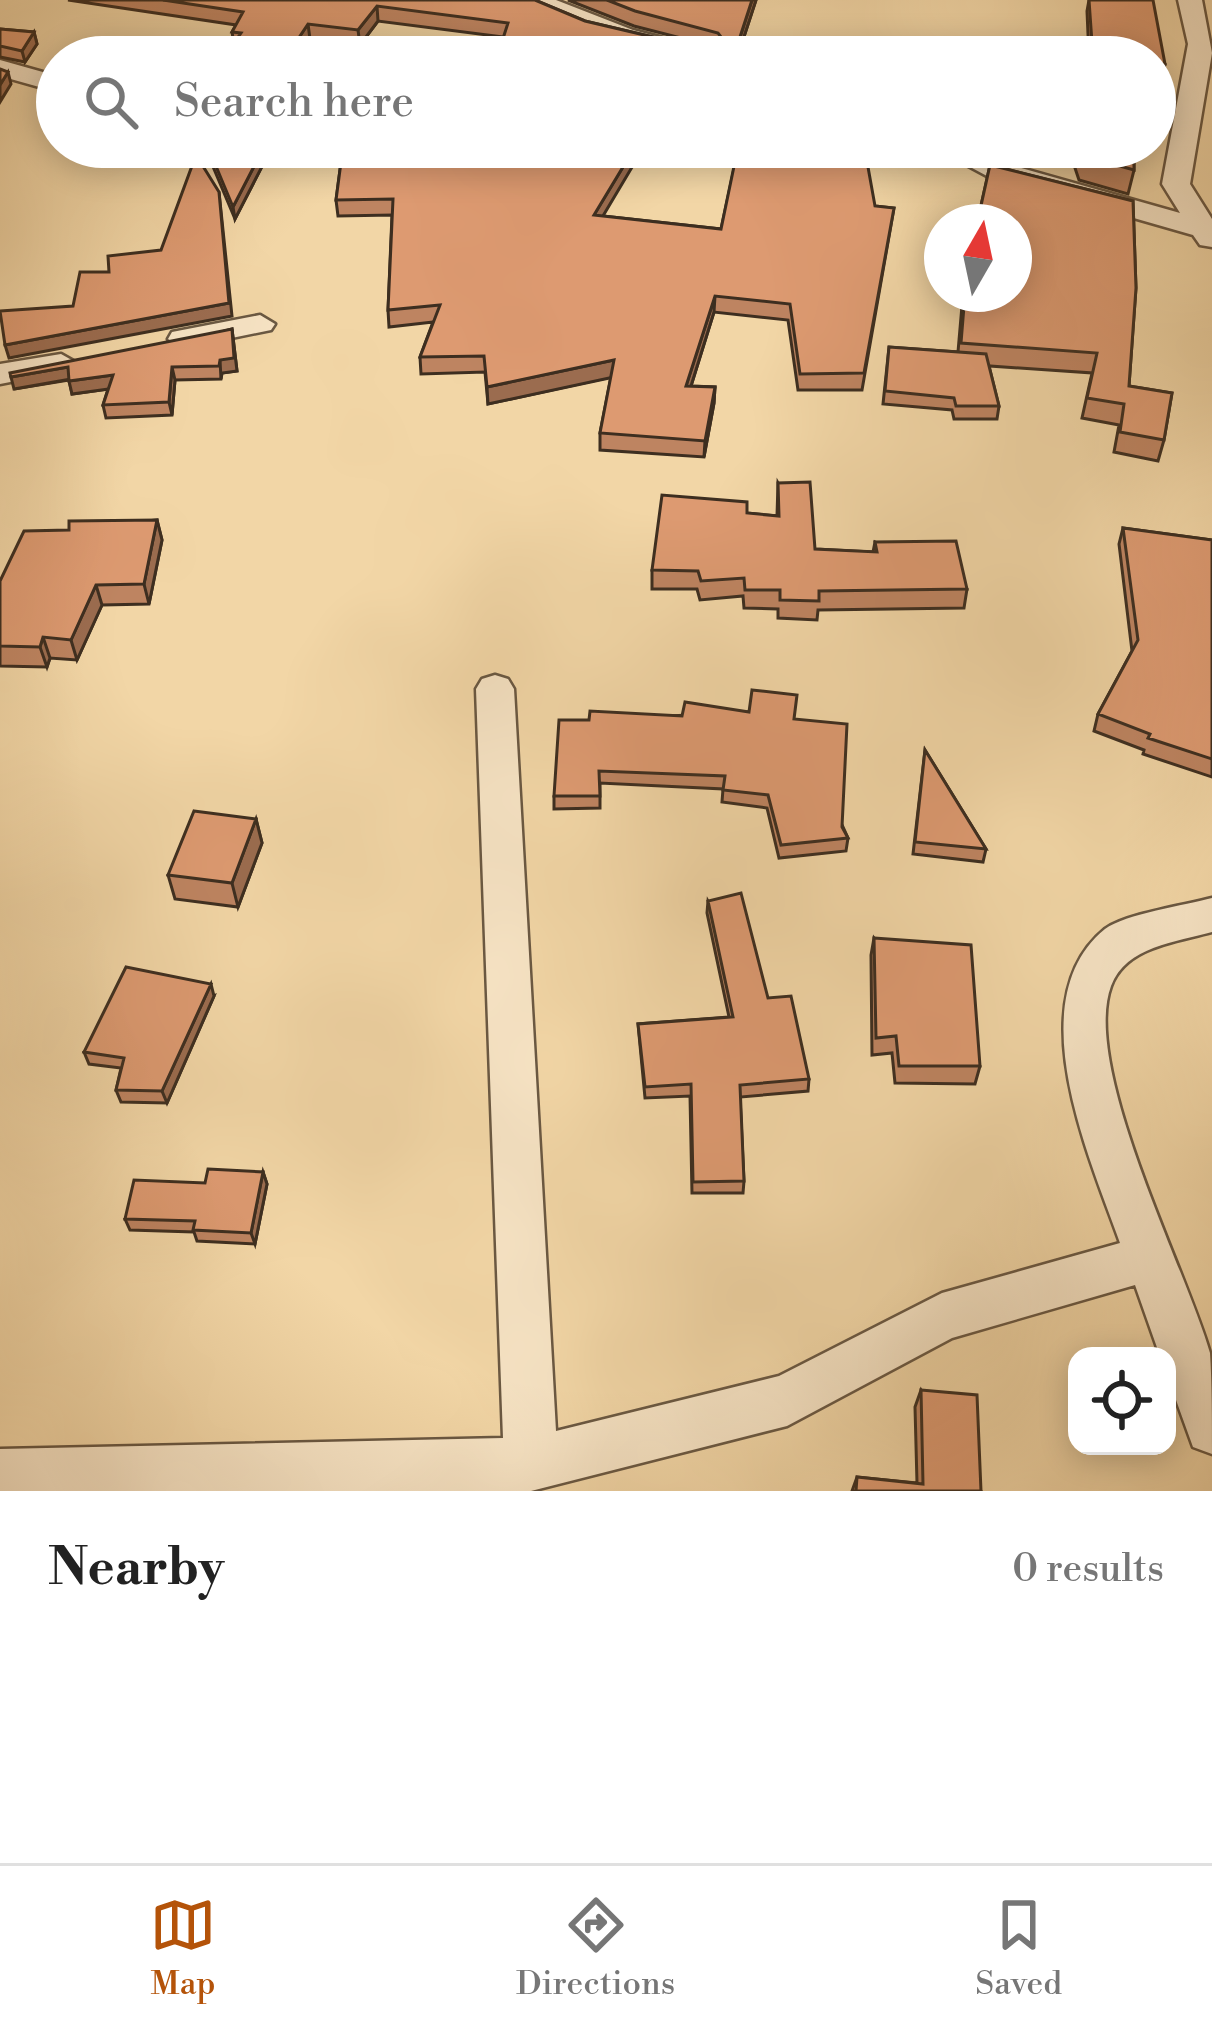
<!DOCTYPE html>
<html lang="en">
<head>
<meta charset="utf-8">
<style>
	body { margin:0; font-family:"Libre Bodoni",serif; background:#f6f6f6; color:#222 }
	.controls { position:absolute; right:36px; bottom:36px; display:grid; overflow:hidden; border-radius:24px; box-shadow:0 6px 30px #0003 }
	.controls button { width:108px; height:108px; display:grid; place-items:center; padding:0; border:0; border-bottom:3px solid #e0e0e0; background:#fff; color:#222; font:60px sans-serif }
	.compass { position:absolute; left:924px; top:204px; width:108px; height:108px; border-radius:50%; background:#fff; box-shadow:0 6px 30px #0003; rotate:9deg }
	.list { margin:0; padding:0; list-style:none }
	h2 { display:flex; justify-content:space-between; align-items:center; height:156px; margin:0; padding:0 48px; font-size:51px }
	h2 small { font-size:39px; font-weight:400; color:#767676 }
	.icon { flex:none; width:66px; height:66px; fill:none; stroke:currentColor; stroke-width:2; stroke-linecap:round; stroke-linejoin:round }
	.map { position:relative; flex:none; width:1212px; height:1491px; overflow:hidden }
	.search { position:absolute; background:#fff; box-shadow:0 6px 30px #0003; left:36px; right:36px; top:36px; height:132px; display:flex; align-items:center; gap:30px; box-sizing:border-box; padding:0 42px; border-radius:66px; color:#767676; font-size:45px }
	.sheet { height:372px; background:#fff }
	nav { display:flex; justify-content:space-around; align-items:center; box-sizing:border-box; height:168px; border-top:3px solid #e0e0e0; background:#fff; font-size:33px; color:#767676 }
	nav a { display:grid; justify-items:center; gap:6px }
	nav .on { color:#b45309 }
	.map>svg:first-child { display:block }
</style>
</head>
<body>
<div class="map">
<svg width="1212" height="1491" viewBox="0 0 1212 1491">
	<rect width="100%" height="100%" fill="#f2d6a6"/>
	<filter id="stains"><feTurbulence type="fractalNoise" baseFrequency=".00167" numOctaves="4"/><feColorMatrix values="0 0 0 0 .2 0 0 0 0 .09 0 0 0 0 .02 0 0 0 .5 -.17"/></filter>
	<radialGradient id="worn" r=".72"><stop offset=".6" stop-color="#630" stop-opacity="0"/><stop offset="1" stop-color="#630" stop-opacity=".3"/></radialGradient>
	<g fill="none" stroke-linecap="round" stroke-linejoin="round">
		<defs>
			<path id="street" d="M522,0h34l77,30 83,22 4,5c-46,0 -166,-26 -198,-57z
				M1178,0h24l10,53 -22,131 22,35v28l-12,-2 -7,-10 -206,-59 -54,-29h36l38,17 173,49 -18,-29 26,-140z
				M0,60l57,16v16l-57,-16z
				M260,315l15,9 -4,6 -88,18 -15,-9 4,-7z
				M61,354l16,9 -5,7 -72,14v-20z
				M495,675l13,4 6,10 42,742 223,-55 163,-83 178,-50c-30,-85 -102,-243 -15,-314 20,-15 81,-24 107,-31v34c-35,10 -86,14 -101,54 -30,81 75,283 99,367 2,30 2,70 2,101l-19,-7 -26,-72v-19h-7l-25,-71 -183,53 -165,88 -256,65h-531v-42l503,-11 -27,-749 6,-10z"/>
		</defs>
		<!-- street casing -->
		<use href="#street" stroke="#6a5842" stroke-width="5"/>
		<!-- street -->
		<use href="#street" fill="#f7e4c5" fill-rule="evenodd"/>
	</g>
	<!-- wall -->
	<path fill="#be8461" stroke="#3d2e20" stroke-width="3" d="M68,0h467l50,21 89,21 34,3 -74,-19 -66,-26h188l-17,52 -236,-15 -125,-16 -18,24 -50,-6 -12,18h-74l10,-13 -2,-12 4,-7z
		M1089,0l76,64 -3,12h-7v-19h-66l-2,-46z
		M0,29l34,3 3,12 -12,18 -25,-5z
		M206,147h66l-37,72 -29,-69z
		M343,147l260,69 118,13 15,-70 -18,-2 1,-7 -17,-3h88l-7,9 92,50 19,2 -32,182h-64l-10,-70 -74,-8 -23,74 24,1 -1,16 -10,54 -104,-7v-17l11,-56 -123,27 -3,-32 -64,2 -1,-17 13,-35 -44,5 -1,-17 4,-95 -54,1 -2,-16z
		M1068,147h66v23l-6,24 -49,-14z
		M990,165l143,36 3,87 -7,98 43,7 -8,47 -6,21 -44,-9 5,-27 -37,-7 10,-45 -103,-7 10,40 -2,13h-43l-2,-9 -69,-6 6,-57 69,5 5,-58h51v-72h-45l2,-13 9,1z
		M232,329l5,42 -15,2 -1,6 -46,1 -3,35 -66,3 -3,-13 5,-16 -36,5 -3,-14 -55,9z
		M778,483l37,66 58,3 2,-10 92,47 -3,19 -146,2 -1,10 -39,-2v-9l-34,-1 -1,-12 -43,4 -3,-11h-45v-19l95,-57 30,3z
		M157,520l5,20 -13,64 -47,1 -25,55 -27,-2 -3,9 -47,-1v-85l69,-51z
		M1123,528l89,12v237l-69,-23 1,-4 -50,-19 4,-17 34,-63 -13,-107z
		M749,712l45,7 54,119 -2,13 -67,7 -12,-50 -45,-6 1,-13 -123,-6v25l-46,1v-13l35,-76z
		M925,750l61,99 -3,13 -70,-8z
		M256,819l6,24 -24,64 -63,-8 -7,-24z
		M708,901l60,97 41,81 -1,12 -68,6 4,84 -1,12h-51l-2,-97 -45,2 -7,-74 91,-7 -22,-104z
		M874,938l106,128 -5,18 -80,-1 -3,-30 -20,2 -1,-100z
		M214,996l-47,107 -46,-1 -5,-12 5,-22 -32,-4 -5,-12z
		M263,1172l4,12 -12,60 -58,-3 -3,-9 -64,-2 -5,-11 80,-36z
		M921,1390l60,101h-129l5,-14 60,6 -2,-76z"/>
	<!-- shaded-wall -->
	<path fill="#9b6c4f" stroke="#3d2e20" stroke-width="3" d="M752,0h4l-17,52 -8,5h-24l33,-20z
		M377,6l1,15 -18,24 -2,-15z
		M308,24l2,15 -12,18h-12z
		M34,32l3,12 -12,18 -3,-11z
		M8,72l3,12 -11,18v-17z
		M264,147h8l-37,72 -2,-12z
		M635,147h9l-50,84v-16z
		M780,147h10l-18,25 1,-16z
		M219,192l13,124 -223,42 -4,-13 224,-42z
		M715,296l-1,16 -28,90v-16z
		M232,329l5,42 -15,2 -1,6 -1,-19z
		M614,360v17l-126,27 -1,-17z
		M68,367l3,12 -57,10 -3,-12z
		M172,367l3,13 -3,35 -3,-13z
		M113,375l3,13 -44,6 -3,-13z
		M715,387l-1,16 -10,54 1,-16z
		M157,520l5,20 -13,64 -5,-20z
		M96,585l6,20 -25,55 -6,-20z
		M43,637l7,21 -3,9 -7,-20z
		M256,819l6,24 -24,64 -6,-24z
		M211,984l3,12 -47,107 -5,-12z
		M263,1172l4,12 -12,60 -4,-11z"/>
	<!-- building -->
	<path fill="#dd9a71" stroke="#3d2e20" stroke-width="3" d="M163,0h372l50,21 89,21 46,4 5,-4 -7,-9 -83,-22 -28,-11h145l-12,37 -33,20h-210l11,-34 -131,-17 -19,24 -50,-6 -22,33h-62l17,-24 -9,-1 11,-20z
		M1089,0h64l12,64h-10v-7h-62z
		M0,29l34,3 -12,19 -22,-5z
		M0,69l8,3 -8,13z
		M208,147h56l-31,60z
		M343,147h292l-41,68 127,14 17,-82h42l-7,9h93l9,50 19,2 -30,165 -64,1 -10,-70 -75,-8 -29,90 29,1 -10,54 -105,-8 14,-73 -127,27 -3,-31 -64,1 20,-52 -52,5 5,-111 -57,1z
		M1081,147h53v23l-50,-14z
		M196,155l23,37 10,111 -224,42 -5,-34 73,-5 7,-34h29l-1,-16 53,-6z
		M990,165l143,36 3,87 -7,98 43,7 -8,47 -44,-8 4,-28 -37,-6 10,-45 -136,-10 4,-49h49v-72h-44l1,-13 9,1z
		M232,329l2,29 -14,2 -1,6 -47,1 -3,35 -66,3 10,-30 -44,6 -1,-14 -57,10 -1,-4z
		M889,347l97,7 13,52h-43l-2,-8 -69,-7z
		M810,482l5,67 62,3 -2,-10 81,-1 11,48 -148,2v10l-39,-1v-10h-35l-1,-12 -43,3 -3,-10 -46,-1 10,-75 85,7v11l32,3 -1,-33z
		M157,520l-13,64 -48,1 -25,55 -28,-3 -3,10 -40,-1v-65l24,-50 45,-1v-9z
		M1123,528l89,12v219l-64,-21 2,-4 -52,-20 40,-74z
		M752,690l45,5 -3,24 53,5 -5,103 6,11 -67,7 -13,-50 -45,-5 2,-14 -126,-5 1,25h-46l5,-76h30l1,-9 92,5 3,-14 64,10z
		M925,750l61,99 -71,-7z
		M194,811l62,8 -24,64 -64,-8z
		M741,893l27,105 23,-2 18,83 -69,6 4,96 -51,1 -2,-98 -46,3 -7,-63 95,-7 -25,-116z
		M874,938l97,7 9,121h-81l-3,-30 -20,2z
		M126,967l85,17 -49,107 -46,-1 8,-32 -40,-6z
		M208,1169l55,3 -12,61 -58,-3 2,-9 -70,-2 9,-39 71,3z
		M921,1390l56,5 4,96h-125l1,-14 66,7z"/>
	<rect width="100%" height="100%" filter="url(#stains)"/>
	<rect width="100%" height="100%" fill="url(#worn)"/>
</svg>
<div class="controls">
<button><svg class="icon" aria-label="locate" viewBox="0 0 24 24"><circle cx="12" cy="12" r="6"/><path d="M12 2v4M12 18v4M2 12h4M18 12h4"/></svg></button>
</div>
<svg class="compass" viewBox="-18 -18 36 36"><path d="M0-13l5 13h-10z" fill="#e53935"/><path d="M0 13l5-13h-10z" fill="#767676"/></svg>
<div class="search"><svg class="icon" aria-label="search" viewBox="0 0 24 24"><circle cx="10" cy="10" r="6"/><path d="M15 15l6 6"/></svg>Search here</div>
</div>
<section class="sheet">
<h2>Nearby<small>0 results</small></h2>
<ul class="list">
</ul>
</section>
<nav>
<a class="on"><svg class="icon" aria-label="map" viewBox="0 0 24 24"><path d="M3 6l6-2 6 2 6-2v14l-6 2-6-2-6 2zM9 4v14M15 6v14"/></svg>Map</a>
<a><svg class="icon" aria-label="directions" viewBox="0 0 24 24"><path d="M12 3l9 9-9 9-9-9zM9 14v-3h6M13 9l2 2-2 2"/></svg>Directions</a>
<a><svg class="icon" aria-label="saved" viewBox="0 0 24 24"><path d="M7 4h10v16l-5-4-5 4z"/></svg>Saved</a>
</nav>
</body>
</html>
